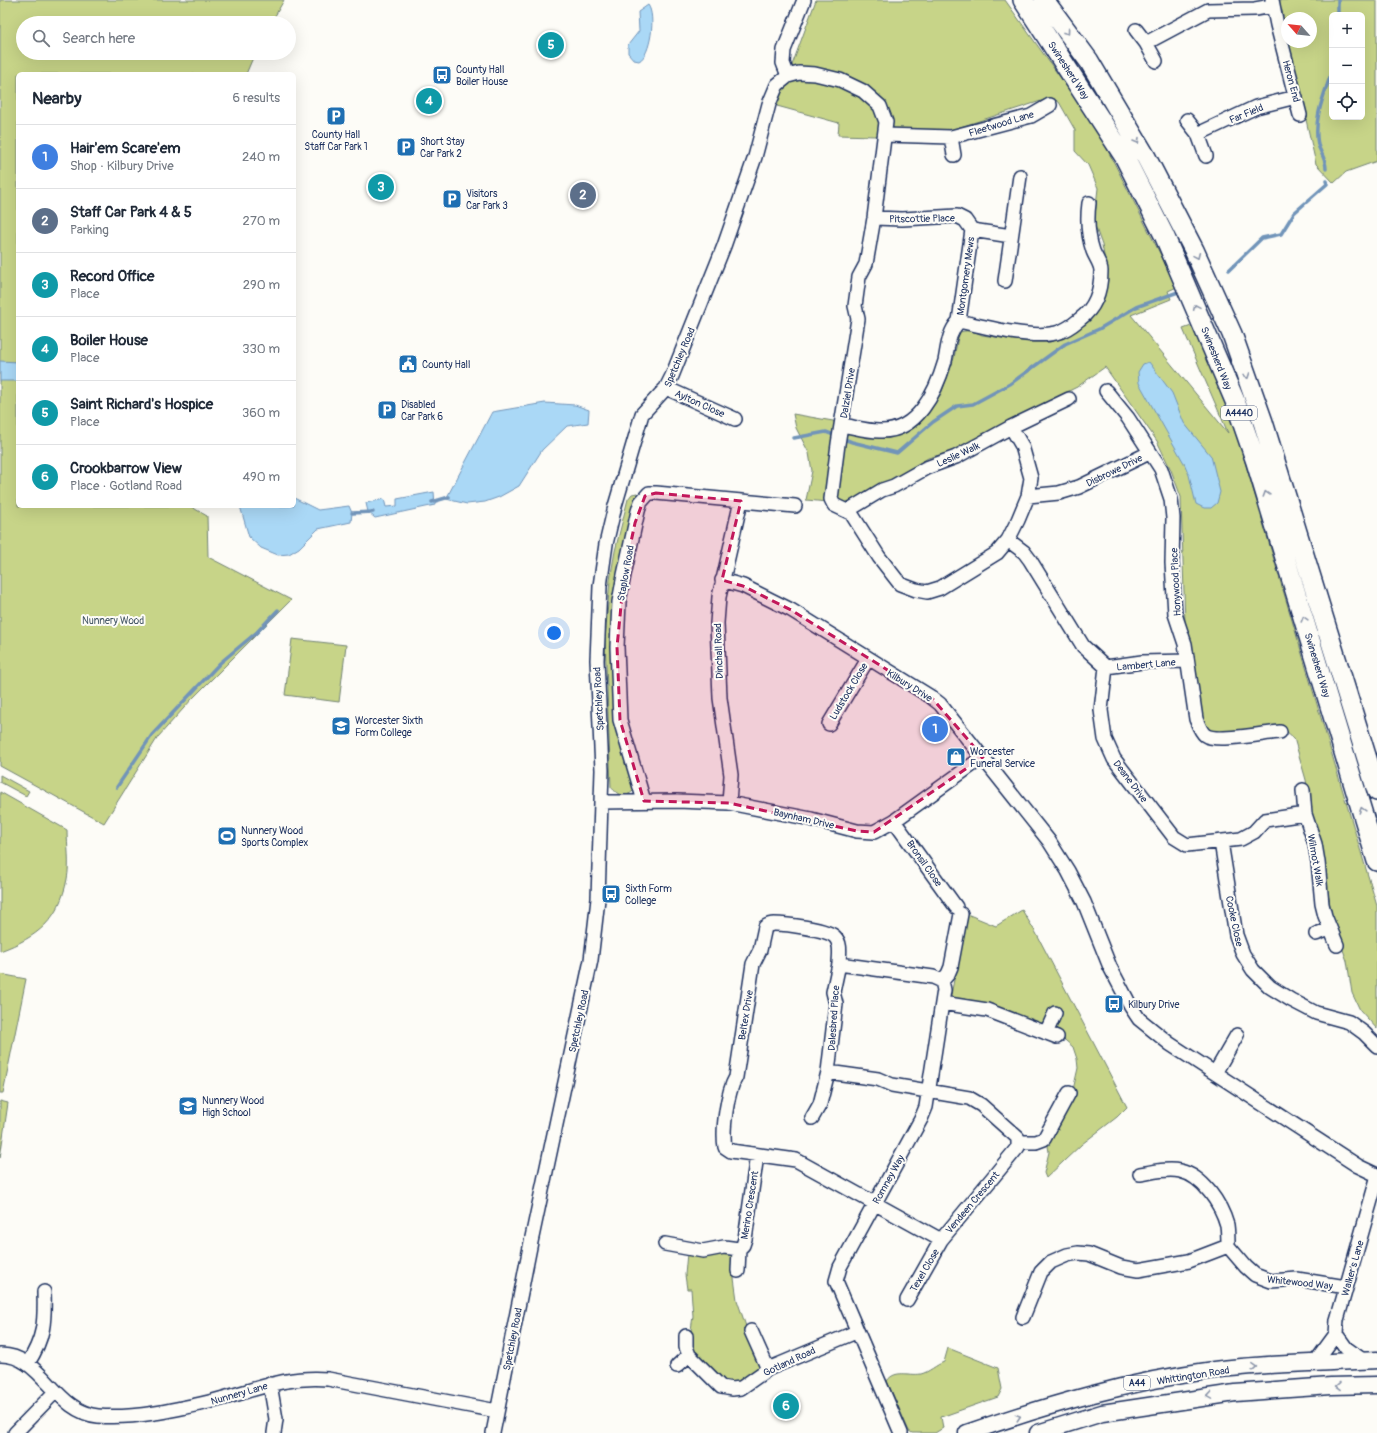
<!DOCTYPE html>
<html lang="en">
<head>
<meta charset="utf-8">
<style>
	body { margin:0; font-family:Pangolin,sans-serif; background:#f2f2f3; color:#1f2937 }
	.controls { position:absolute; right:12px; top:12px; display:grid; overflow:hidden; border-radius:6px; box-shadow:0 4px 16px #0002 }
	.controls button { width:36px; height:36px; display:grid; place-items:center; padding:0; border:0; border-bottom:1px solid #e0e1e3; background:#fff; color:#1f2937; font:20px sans-serif }
	.compass { position:absolute; left:1281px; top:12px; width:36px; height:36px; border-radius:50%; background:#fff; box-shadow:0 4px 16px #0002; rotate:297deg }
	.you { position:absolute; left:554px; top:633px; width:14px; height:14px; margin:-10px; border:3px solid #fff; border-radius:50%; background:#1a73e8; box-shadow:0 0 0 6px #1a73e833 }
	.badge { display:grid; place-items:center; width:26px; height:26px; border-radius:50%; background:#7c3aed; color:#fff; font-size:13px; font-weight:700 }
	.pin { position:absolute; translate:-50% -50%; border:2px solid #fff; box-shadow:0 1px 4px #0006 }
	.list { margin:0; padding:0; list-style:none }
	h2 { display:flex; justify-content:space-between; align-items:center; height:52px; margin:0; padding:0 16px; font-size:17px }
	h2 small { font-size:13px; font-weight:400; color:#747a83 }
	.list li { display:grid; grid-template-columns:26px 1fr auto; gap:12px; align-items:center; box-sizing:border-box; height:64px; padding:0 16px; border-top:1px solid #e0e1e3 }
	.list b { display:block; font-size:15px; white-space:nowrap }
	.list p { margin:0; font-size:13px; white-space:nowrap; color:#747a83 }
	.list em { font-size:13px; font-style:normal; color:#747a83 }
	.icon { flex:none; width:22px; height:22px; fill:none; stroke:currentColor; stroke-width:2; stroke-linecap:round; stroke-linejoin:round }
	.map { position:relative; flex:none; width:1377px; height:1433px; overflow:hidden }
	.search { position:absolute; background:#fff; box-shadow:0 4px 16px #0002; left:16px; top:16px; width:280px; height:44px; display:flex; align-items:center; gap:10px; box-sizing:border-box; padding:0 14px; border-radius:22px; color:#747a83; font-size:15px }
	.panel { position:absolute; background:#fff; box-shadow:0 4px 16px #0002; left:16px; top:72px; width:280px; height:436px; border-radius:6px }
	.map>svg:first-child { display:block }
</style>
</head>
<body>
<div class="map">
<svg width="1377" height="1433" viewBox="0 0 1377 1433">
	<rect width="100%" height="100%" fill="#fdfcf7"/>
	<filter id="ink" filterUnits="userSpaceOnUse"><feTurbulence type="fractalNoise" baseFrequency=".025" numOctaves="2"/><feDisplacementMap in="SourceGraphic" scale="8" xChannelSelector="R" yChannelSelector="G"/><feConvolveMatrix kernelMatrix="1 2 1 2 8 2 1 2 1" color-interpolation-filters="sRGB"/></filter>
	<g filter="url(#ink)">
		<!-- green -->
		<path fill="#c7d488" stroke="#718273" fill-rule="evenodd" d="M0,0h284l-13,23h-248v30h232l-9,21h-228v432h172l17,10 1,41 83,43 -99,99 -34,38 -54,86 -104,-57z
			M816,0h189l92,129 80,158 -9,4 3,8 -40,16 97,118 -45,-104 11,-4 42,107 141,474v123l-17,-19 -8,-17 -5,-32 -16,-45 -2,-18 -4,-12 -19,-106 -12,-42 -8,-7 -79,1c-12,-35 -8,-70 -22,-107l-4,-128 -10,-27 -14,-29 -52,-74 -28,20 -67,33 -52,30 -30,8 -78,46 -44,-4 6,-29 -3,-18 -13,-25 -3,-14 40,7 19,13 22,2h25l21,-13 21,-29 13,-36 5,-26 12,-2 11,5 46,7h22l18,-7 39,-64 -5,-26 -8,-22 4,-35 -10,-23 -13,-14v-21l-16,-28 -9,-4 -102,33 -44,-2 -29,7 -37,-1 1,-12 -62,-17z
			M1279,0h98v161l-31,11 -12,11 -18,-19zM1332,15h30v102h-30zM1287,18h24v24h-24z
			M637,493l2,2 -5,8 -2,11 -18,192 3,27 18,56c-8,9 -16,8 -24,-2l-6,-148 5,-59 5,-29 13,-52 4,-5z
			M292,639l54,6 -7,57 -54,-7z
			M0,775l29,16 -3,5 -26,-14z
			M0,792l67,38c0,16 3,34 0,49 -8,41 -29,58 -67,72z
			M1022,910l14,23 91,174 -10,10 -35,27 -36,34 -2,-5 5,-21 -2,-12 26,-50 5,-22 -1,-9 -4,-12 -28,-24 -4,2 -91,-25 17,-86 29,12z
			M0,974l26,5 -23,114h-3z
			M0,1101l8,2 -8,55z
			M720,1252l12,2 2,4 -1,13 4,29 15,44 11,22 -21,17 -16,1 -32,-30 -4,-17 3,-21 -2,-27h-4l-2,-14 2,-22z
			M948,1348l50,20 4,21 -4,8 -57,20 2,11 -8,5h-23l-3,-2 -22,-50c8,-12 22,-5 34,-7 8,-2 15,-9 23,-12z"/>
		<!-- water -->
		<path fill="#aad8f6" stroke="#7194b9" d="M648,5c8,10 3,50 -9,56l-5,-1 -6,-7v-8l11,-14 -1,-19z
			M0,361l18,1v19h-18z
			M1149,362l23,31 12,30 27,33 9,36 -3,11 -6,5h-7l-8,-4 -7,-29 -5,-12 -45,-80 -1,-11 5,-8z
			M545,403l30,2 14,5 -1,13 -21,3 -25,24 -23,36 -20,11 -14,5 -18,2 -21,-5 46,-87z
			M434,492l1,13 -60,13 -7,-6 -2,-9 18,-4 2,8 11,-1v-7z
			M294,498l24,12 31,-4 3,7 -1,9 -33,7 -19,19 -10,6 -11,1 -17,-7 -12,-11 -9,-31h54z"/>
		<g fill="none" stroke-linecap="round" stroke-linejoin="round">
			<!-- stream -->
			<path stroke="#7194b9" stroke-width="3.5" d="M1338,15v-15
				M1326,169c0,-10 -5,-15 -8,-24 -5,-26 6,-50 14,-74
				M1229,270l33,-32 19,-4 13,-21 33,-29 -1,-3
				M794,438l32,-6 26,10 45,11 36,-31 24,-16 16,-2 37,-20 55,-40 34,-15 37,-22 42,-15
				M432,502l17,-5
				M352,513l21,-1
				M117,787l35,-52 68,-72 37,-31 21,-22"/>
			<defs>
				<path id="minor" d="M1272,0l5,25 23,90
					M1136,30l10,13 10,18
					M1146,43l62,-33 47,-1 17,-3
					M788,76l11,-3 16,1 25,6 23,11 17,15 6,16 -12,96 -8,46 -7,13 -4,29 3,13 -20,125 -7,55 3,6 17,8 28,44 21,27 16,6 11,2 13,-4 57,-35 11,-13 10,-20 10,-24 3,-18 -9,-32 -11,-19
					M1187,120l11,14
					M885,135l66,2 80,-21 19,-11
					M951,137l3,18
					M1206,156l-8,-22 58,-27 40,-10
					M874,218l28,1 55,-3 8,4 7,10 39,6
					M1005,281l15,-105
					M959,321c26,6 72,18 97,12 9,-2 17,-8 24,-14 15,-11 21,-29 21,-48 0,-7 -6,-14 -8,-20 -5,-15 -6,-33 -4,-48
					M959,321l13,-91
					M666,388l69,31
					M1106,391l22,27 33,51 10,30 2,19 -1,45 3,51 10,30 11,75c2,5 5,13 9,16 11,8 60,-2 75,-3
					M842,425c12,2 25,6 37,6 38,2 57,-39 66,-70 3,-15 3,-28 14,-40
					M1028,496l31,-3 20,-6 70,-34
					M847,511l35,-21 12,-4 32,-18 30,-11 55,-30 58,-28
					M1008,540l16,12 6,8 53,86 23,21 -5,43 4,29 9,20 60,78 13,8 54,-6 13,-7 11,-12 40,-6
					M722,580l21,6 48,24 140,87 9,7 109,137 19,30 16,31 26,65 21,40 8,12 31,25 188,122 19,9
					M1106,667l36,-5 45,-1
					M829,724l39,-65
					M1303,790l2,24 10,30 3,18 4,42 3,12 12,29
					M644,801l-24,-81 -3,-73 2,-45 5,-27 14,-64 3,-9 8,-9h7l139,13
					M601,802l76,-1 52,2 82,16 46,12 17,1 20,-11 89,-64
					M729,803l2,-28 -11,-77 -3,-75 2,-26 22,-96
					M894,821l62,86
					M1221,842l15,93 7,19 10,16 17,17 21,13 25,13 33,9 15,11 13,13
					M1316,934l14,-5
					M942,1003l45,7 70,27
					M1046,1033l9,-20
					M828,1072l50,7 14,6 77,13 12,7 37,33v9l-77,93 -145,-80 -65,-9 -6,-4c-3,-17 2,-55 11,-70l17,-113 7,-14 5,-23c3,-2 6,-3 9,-3 11,0 54,5 61,13 7,7 4,18 4,27l94,13 9,4
					M1215,1073l22,-38
					M812,1118l8,-14 8,-32 8,-68 -3,-12 6,-28
					M1019,1142h17l8,-3 25,-46
					M1140,1174c13,-2 27,-6 40,-3 23,5 41,33 47,54 1,7 1,15 1,21
					M665,1244l38,7 21,-4 15,2 4,-4 2,-6 12,-84
					M738,1271l1,-22
					M907,1300l34,-60
					M1023,1317l18,-45 10,-10 16,-7 11,-2 11,1 32,13 17,3 51,-9 39,-15 18,21 9,8 16,6 26,-2 49,8
					M751,1331l17,38
					M1336,1334l10,14 18,13
					M686,1336v11l3,8 32,32 11,2 9,-1 27,-19 88,-37
					M0,1355c42,-1 55,57 98,61 36,3 76,-6 111,-14 41,-10 75,-27 119,-23l169,32
					M28,1363c16,-25 17,-41 16,-71
					M1314,1364l22,-30 1,-14 40,-141
					M677,1366l12,-11
					M270,1384l6,35 -2,14
					M15,1433l40,-41
					M493,1433l38,-191 60,-282 7,-61 3,-97 1,-32 -5,-110 3,-74 6,-42 9,-38 27,-92 24,-26 6,-12 52,-130 31,-89 14,-53 8,-19 11,-9 -5,-13 1,-13 20,-50
					M901,1433l-65,-152 4,-14 81,-148 5,-12 18,-117 -2,-9 6,-7 3,-7 10,-53"/>
				<path id="major" d="M967,1433c81,-28 162,-52 247,-63 53,-7 109,-7 163,-10
					M1038,1433l64,-20 133,-20 96,-7 46,-1"/>
				<path id="highway" d="M1023,0l101,156 40,79 71,166 21,61 121,399
					M1044,0l45,61 57,96 48,93 38,84 31,88 114,369"/>
			</defs>
			<!-- minor casing -->
			<use href="#minor" stroke="#1b2f5e" stroke-width="16"/>
			<!-- major casing -->
			<use href="#major" stroke="#1b2f5e" stroke-width="19"/>
			<!-- highway casing -->
			<use href="#highway" stroke="#1b2f5e" stroke-width="22"/>
			<!-- minor -->
			<use href="#minor" stroke="#fdfcf7" stroke-width="13"/>
			<!-- major -->
			<use href="#major" stroke="#fdfcf7" stroke-width="16"/>
			<!-- highway -->
			<use href="#highway" stroke="#fdfcf7" stroke-width="19"/>
		</g>
		<!-- one-way arrows -->
		<defs><path id="oneway-chevron" d="M-2-3.5L2.5 0L-2 3.5" fill="none" stroke-width="1.6" stroke-linecap="round" stroke-linejoin="round"/></defs>
		<g stroke="#8c96aa">
			<use href="#oneway-chevron" transform="translate(1067 32) rotate(54)"/>
			<use href="#oneway-chevron" transform="translate(1137 141) rotate(59)"/>
			<use href="#oneway-chevron" transform="translate(1197 256) rotate(66)"/>
			<use href="#oneway-chevron" transform="translate(1196 307) rotate(-114)"/>
			<use href="#oneway-chevron" transform="translate(1247 376) rotate(70)"/>
			<use href="#oneway-chevron" transform="translate(1266 494) rotate(-107)"/>
			<use href="#oneway-chevron" transform="translate(1304 619) rotate(-107)"/>
			<use href="#oneway-chevron" transform="translate(1362 810) rotate(-107)"/>
			<use href="#oneway-chevron" transform="translate(1254 1367) rotate(-3)"/>
			<use href="#oneway-chevron" transform="translate(1338 1386) rotate(179)"/>
			<use href="#oneway-chevron" transform="translate(1209 1396) rotate(171)"/>
			<use href="#oneway-chevron" transform="translate(1018 1417) rotate(-18)"/>
		</g>
	</g>
	<!-- marked area -->
	<path fill="#c2185b" fill-opacity="0.2" stroke="#c2185b" stroke-width="3" stroke-dasharray="8 5" stroke-linejoin="round" d="M656,493l85,8 -19,79 21,6 48,24 140,87 52,60 -109,75 -17,-1 -128,-28 -85,-2 -24,-81 -3,-73 7,-72 11,-52 10,-27z"/>
	<!-- icons -->
	<defs>
		<symbol id="bus-square" viewBox="-11 -11 22 22"><rect x="-9" y="-9" width="18" height="18" rx="4" fill="#1f6fb2" stroke="#fdfcf7"/><path d="M-5-6H5V4H4V6H2V4H-2V6H-4V4H-5ZM-3.5-4V0h7V-4ZM-3.5 1.2v1.5H-2V1.2ZM2 1.2v1.5H3.5V1.2Z" fill="#fff"/></symbol>
		<symbol id="parking-square" viewBox="-11 -11 22 22"><rect x="-9" y="-9" width="18" height="18" rx="4" fill="#1f6fb2" stroke="#fdfcf7"/><path d="M-3.5-5.5H1a3.5 3.5 0 0 1 0 7H-1V5.5H-3.5ZM-1-3.4V-.6H.8a1.4 1.4 0 0 0 0-2.8Z" fill="#fff"/></symbol>
		<symbol id="civic-square" viewBox="-11 -11 22 22"><rect x="-9" y="-9" width="18" height="18" rx="4" fill="#1f6fb2" stroke="#fdfcf7"/><path d="M-.6-6.5H3V-4.5H.6V-3L4-1V1h2V6H-6V1h2V-1L-.6-3ZM-1.2 2.5V6h2.4V2.5Z" fill="#fff"/></symbol>
		<symbol id="university-square" viewBox="-11 -11 22 22"><rect x="-9" y="-9" width="18" height="18" rx="4" fill="#1f6fb2" stroke="#fdfcf7"/><path d="M0-5L7-2L0 1L-7-2ZM-4 1L0 2.5L4 1V4Q0 6-4 4Z" fill="#fff"/></symbol>
		<symbol id="shop-square" viewBox="-11 -11 22 22"><rect x="-9" y="-9" width="18" height="18" rx="4" fill="#1f6fb2" stroke="#fdfcf7"/><path d="M-5-2.5h2.3a2.7 3.5 0 0 1 5.4 0H5L5.5 6h-11ZM-1.5-2.5h3a1.5 2.3 0 0 0-3 0Z" fill="#fff"/></symbol>
		<symbol id="stadium-square" viewBox="-11 -11 22 22"><rect x="-9" y="-9" width="18" height="18" rx="4" fill="#1f6fb2" stroke="#fdfcf7"/><path d="M0-5a6.5 5 0 1 0 0 10a6.5 5 0 1 0 0-10ZM-3.5-1.8h7v3.6h-7Z" fill="#fff"/></symbol>
		<symbol id="school-square" viewBox="-11 -11 22 22"><rect x="-9" y="-9" width="18" height="18" rx="4" fill="#1f6fb2" stroke="#fdfcf7"/><path d="M0-5L7-2L0 1L-7-2ZM-4 1L0 2.5L4 1V4Q0 6-4 4Z" fill="#fff"/></symbol>
	</defs>
	<g fill-rule="evenodd">
		<use href="#bus-square" x="431" y="64" width="22" height="22"/>
		<use href="#parking-square" x="325" y="105" width="22" height="22"/>
		<use href="#parking-square" x="395" y="136" width="22" height="22"/>
		<use href="#parking-square" x="441" y="188" width="22" height="22"/>
		<use href="#civic-square" x="397" y="353" width="22" height="22"/>
		<use href="#parking-square" x="376" y="399" width="22" height="22"/>
		<use href="#university-square" x="330" y="715" width="22" height="22"/>
		<use href="#shop-square" x="945" y="746" width="22" height="22"/>
		<use href="#stadium-square" x="216" y="825" width="22" height="22"/>
		<use href="#bus-square" x="600" y="883" width="22" height="22"/>
		<use href="#bus-square" x="1103" y="993" width="22" height="22"/>
		<use href="#school-square" x="177" y="1095" width="22" height="22"/>
	</g>
	<g text-anchor="middle" stroke-width="4" stroke-linejoin="round" paint-order="stroke">
		<!-- shield labels -->
		<g fill="#fdfcf7" stroke="#5f6c8c" stroke-width="1">
			<rect x="1221" y="406" width="36" height="14" rx="3"/>
			<rect x="1124" y="1376" width="26" height="14" rx="3"/>
		</g>
		<g font-size="9" font-weight="bold" fill="#1b2f5e">
			<text x="1239" y="416">A4440</text>
			<text x="1137" y="1386">A44</text>
		</g>
		<!-- poi labels -->
		<g font-size="10" fill="#1b2f5e" stroke="#fdfcf7" text-anchor="start">
			<text x="456" y="73">County Hall<tspan x="456" dy="12">Boiler House</tspan></text>
			<text x="336" y="138" text-anchor="middle">County Hall<tspan x="336" dy="12">Staff Car Park 1</tspan></text>
			<text x="420" y="145">Short Stay<tspan x="420" dy="12">Car Park 2</tspan></text>
			<text x="466" y="197">Visitors<tspan x="466" dy="12">Car Park 3</tspan></text>
			<text x="422" y="368">County Hall</text>
			<text x="401" y="408">Disabled<tspan x="401" dy="12">Car Park 6</tspan></text>
			<text x="355" y="724">Worcester Sixth<tspan x="355" dy="12">Form College</tspan></text>
			<text x="970" y="755">Worcester<tspan x="970" dy="12">Funeral Service</tspan></text>
			<text x="241" y="834">Nunnery Wood<tspan x="241" dy="12">Sports Complex</tspan></text>
			<text x="625" y="892">Sixth Form<tspan x="625" dy="12">College</tspan></text>
			<text x="1128" y="1008">Kilbury Drive</text>
			<text x="202" y="1104">Nunnery Wood<tspan x="202" dy="12">High School</tspan></text>
		</g>
		<!-- street labels -->
		<g font-size="10" fill="#1b2f5e" stroke="#fdfcf7">
			<text transform="translate(1069 70) rotate(57)" y="4">Swinesherd Way</text>
			<text transform="translate(1292 81) rotate(75)" y="4">Heron End</text>
			<text transform="translate(1246 113) rotate(-22)" y="4">Far Field</text>
			<text transform="translate(1001 123) rotate(-17)" y="4">Fleetwood Lane</text>
			<text transform="translate(922 218) rotate(-1)" y="4">Pitscottie Place</text>
			<text transform="translate(965 276) rotate(-82)" y="4">Montgomery Mews</text>
			<text transform="translate(679 357) rotate(-67)" y="4">Spetchley Road</text>
			<text transform="translate(1217 358) rotate(68)" y="4">Swinesherd Way</text>
			<text transform="translate(847 393) rotate(-81)" y="4">Dalziel Drive</text>
			<text transform="translate(700 403) rotate(24)" y="4">Aylton Close</text>
			<text transform="translate(958 454) rotate(-25)" y="4">Leslie Walk</text>
			<text transform="translate(1114 470) rotate(-26)" y="4">Disbrowe Drive</text>
			<text transform="translate(625 573) rotate(-80)" y="4">Staplow Road</text>
			<text transform="translate(1175 582) rotate(-93)" y="4">Honywood Place</text>
			<text transform="translate(718 651) rotate(-92)" y="4">Dinchall Road</text>
			<text transform="translate(1146 664) rotate(-5)" y="4">Lambert Lane</text>
			<text transform="translate(1318 665) rotate(73)" y="4">Swinesherd Way</text>
			<text transform="translate(910 685) rotate(32)" y="4">Kilbury Drive</text>
			<text transform="translate(848 691) rotate(-59)" y="4">Ludstock Close</text>
			<text transform="translate(598 699) rotate(-93)" y="4">Spetchley Road</text>
			<text transform="translate(1131 781) rotate(53)" y="4">Deane Drive</text>
			<text transform="translate(804 818) rotate(13)" y="4">Baynham Drive</text>
			<text transform="translate(1316 860) rotate(80)" y="4">Wilmot Walk</text>
			<text transform="translate(925 863) rotate(55)" y="4">Bronsil Close</text>
			<text transform="translate(1235 921) rotate(78)" y="4">Cooke Close</text>
			<text transform="translate(745 1015) rotate(-81)" y="4">Beltex Drive</text>
			<text transform="translate(833 1018) rotate(-86)" y="4">Dalesbred Place</text>
			<text transform="translate(578 1021) rotate(-78)" y="4">Spetchley Road</text>
			<text transform="translate(888 1179) rotate(-61)" y="4">Romney Way</text>
			<text transform="translate(972 1202) rotate(-50)" y="4">Vendeen Crescent</text>
			<text transform="translate(749 1205) rotate(-81)" y="4">Merino Crescent</text>
			<text transform="translate(1352 1268) rotate(-74)" y="4">Walker's Lane</text>
			<text transform="translate(924 1270) rotate(-60)" y="4">Texel Close</text>
			<text transform="translate(1300 1282) rotate(6)" y="4">Whitewood Way</text>
			<text transform="translate(512 1339) rotate(-79)" y="4">Spetchley Road</text>
			<text transform="translate(789 1361) rotate(-25)" y="4">Gotland Road</text>
			<text transform="translate(1193 1375) rotate(-9)" y="4">Whittington Road</text>
			<text transform="translate(239 1393) rotate(-16)" y="4">Nunnery Lane</text>
		</g>
		<!-- park labels -->
		<g font-size="10" fill="#465868" stroke="#fdfcf7">
			<text x="113" y="624">Nunnery Wood</text>
		</g>
	</g>
</svg>
<div class="controls">
<button>+</button>
<button>−</button>
<button><svg class="icon" aria-label="locate" viewBox="0 0 24 24"><circle cx="12" cy="12" r="6"/><path d="M12 2v4M12 18v4M2 12h4M18 12h4"/></svg></button>
</div>
<svg class="compass" viewBox="-18 -18 36 36"><path d="M0-13l5 13h-10z" fill="#e53935"/><path d="M0 13l5-13h-10z" fill="#747a83"/></svg>
<div class="you"></div>
<div class="pin badge" style="left:935px;top:729px;background:#3f7fe0">1</div>
<div class="pin badge" style="left:583px;top:195px;background:#5c6f8a">2</div>
<div class="pin badge" style="left:381px;top:187px;background:#0f9aa8">3</div>
<div class="pin badge" style="left:429px;top:101px;background:#0f9aa8">4</div>
<div class="pin badge" style="left:551px;top:45px;background:#0f9aa8">5</div>
<div class="pin badge" style="left:786px;top:1406px;background:#0f9aa8">6</div>
<div class="search"><svg class="icon" aria-label="search" viewBox="0 0 24 24"><circle cx="10" cy="10" r="6"/><path d="M15 15l6 6"/></svg>Search here</div>
<section class="panel">
<h2>Nearby<small>6 results</small></h2>
<ul class="list">
<li><span class="badge" style="background:#3f7fe0">1</span><div><b>Hair'em Scare'em</b><p>Shop · Kilbury Drive</p></div><em>240 m</em></li>
<li><span class="badge" style="background:#5c6f8a">2</span><div><b>Staff Car Park 4 &amp; 5</b><p>Parking</p></div><em>270 m</em></li>
<li><span class="badge" style="background:#0f9aa8">3</span><div><b>Record Office</b><p>Place</p></div><em>290 m</em></li>
<li><span class="badge" style="background:#0f9aa8">4</span><div><b>Boiler House</b><p>Place</p></div><em>330 m</em></li>
<li><span class="badge" style="background:#0f9aa8">5</span><div><b>Saint Richard's Hospice</b><p>Place</p></div><em>360 m</em></li>
<li><span class="badge" style="background:#0f9aa8">6</span><div><b>Crookbarrow View</b><p>Place · Gotland Road</p></div><em>490 m</em></li>
</ul>
</section>
</div>
</body>
</html>
